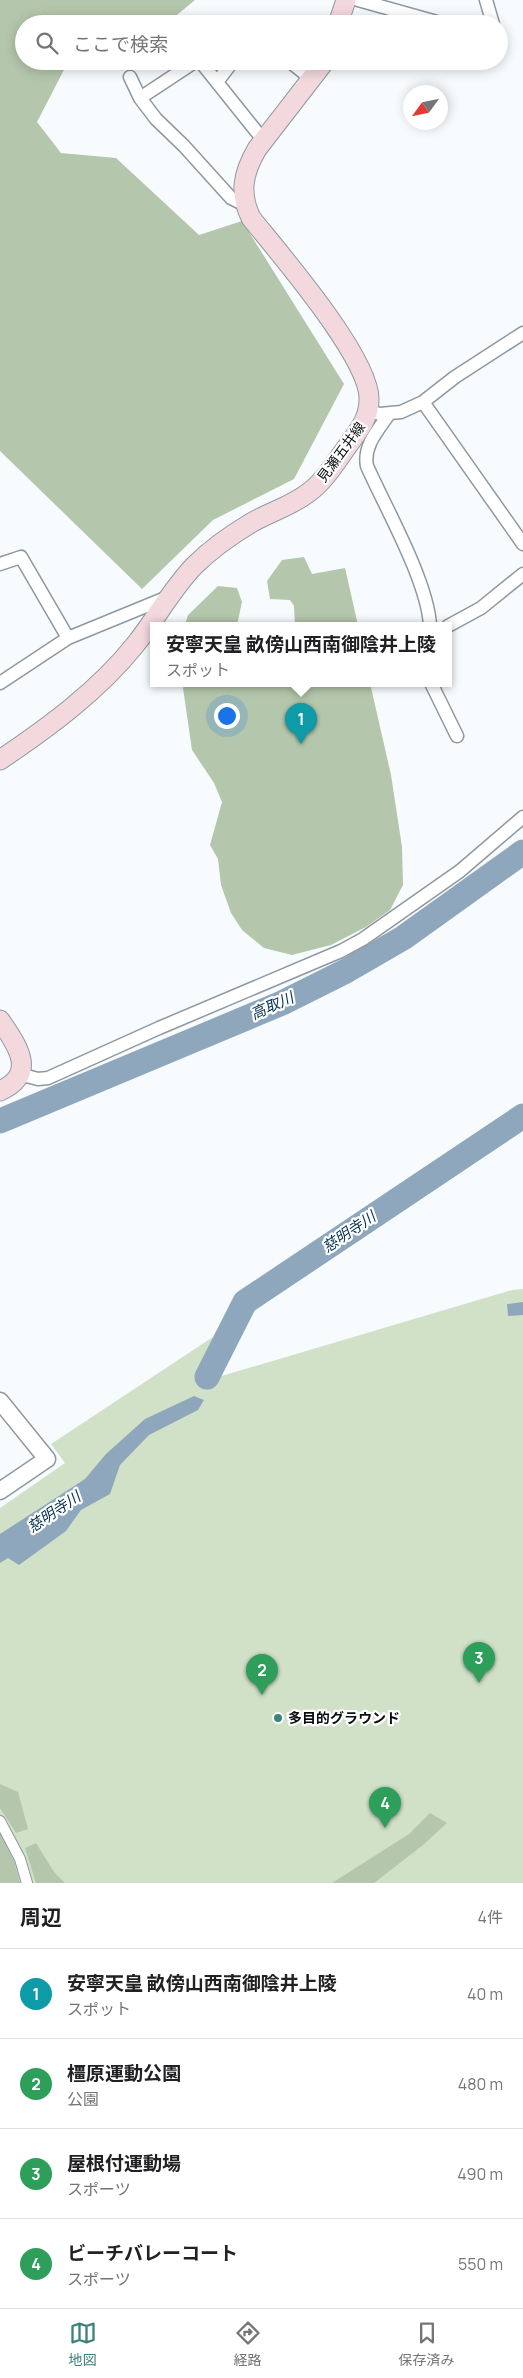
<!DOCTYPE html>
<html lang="ja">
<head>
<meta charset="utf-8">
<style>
	body { margin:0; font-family:Manrope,"Noto Sans JP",sans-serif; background:#f2f2f2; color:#202124 }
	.compass { position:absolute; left:403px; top:85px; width:45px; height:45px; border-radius:50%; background:#fff; box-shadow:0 2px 12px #0003; rotate:237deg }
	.you { position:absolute; left:226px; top:715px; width:18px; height:18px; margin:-12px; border:4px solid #fff; border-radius:50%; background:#1a73e8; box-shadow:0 0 0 8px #1a73e833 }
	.badge { display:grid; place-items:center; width:32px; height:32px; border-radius:50%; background:#3c837c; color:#fff; font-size:16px; font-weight:700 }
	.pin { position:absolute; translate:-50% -41px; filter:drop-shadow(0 1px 2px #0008) }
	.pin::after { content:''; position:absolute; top:26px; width:18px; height:15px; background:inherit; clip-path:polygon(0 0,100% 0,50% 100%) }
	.popup { position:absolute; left:150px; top:622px; width:302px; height:65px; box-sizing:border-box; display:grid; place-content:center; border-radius:0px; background:#fff; filter:drop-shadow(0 1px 4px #0005); font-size:16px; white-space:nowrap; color:#757577 }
	.popup b { font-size:19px; color:#202124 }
	.popup::after { content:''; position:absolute; left:50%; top:100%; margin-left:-10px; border:10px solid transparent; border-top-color:#fff }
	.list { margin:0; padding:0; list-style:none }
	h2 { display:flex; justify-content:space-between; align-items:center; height:65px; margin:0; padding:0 20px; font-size:21px }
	h2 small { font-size:16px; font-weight:400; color:#757577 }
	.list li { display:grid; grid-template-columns:32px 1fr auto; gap:15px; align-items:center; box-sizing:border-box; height:90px; padding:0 20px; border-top:1px solid #e0e0e0 }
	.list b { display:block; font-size:19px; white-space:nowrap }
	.list p { margin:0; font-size:16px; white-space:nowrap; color:#757577 }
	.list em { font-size:16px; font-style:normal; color:#757577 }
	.icon { flex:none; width:28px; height:28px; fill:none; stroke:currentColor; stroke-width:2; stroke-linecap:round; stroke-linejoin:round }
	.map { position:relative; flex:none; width:523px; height:1883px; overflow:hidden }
	.search { position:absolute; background:#fff; box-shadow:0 2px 12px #0003; left:15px; right:15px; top:15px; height:55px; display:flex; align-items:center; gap:12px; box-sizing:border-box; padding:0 18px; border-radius:28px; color:#757577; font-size:19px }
	.sheet { height:425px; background:#fff }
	nav { display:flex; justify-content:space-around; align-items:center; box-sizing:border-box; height:70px; border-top:1px solid #e0e0e0; background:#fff; font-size:14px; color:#757577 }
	nav a { display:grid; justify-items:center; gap:2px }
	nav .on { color:#3c837c }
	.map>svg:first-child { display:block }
</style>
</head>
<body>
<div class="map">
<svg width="523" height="1883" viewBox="0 0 523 1883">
	<rect width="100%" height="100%" fill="#f7fbfe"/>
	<!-- green -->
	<path fill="#d1e1c8" d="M523,1289v594h-523v-375l65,-45 -14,-19 177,-117 -29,54 9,-1 304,-90z"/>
	<!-- forest -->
	<path fill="#b4c6ab" d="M0,0h195l-29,24h-142v37h51l-8,3 -30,58 24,31 55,5 83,77 43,-14 102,163 -50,95 -81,41 -71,69 -142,-138z
		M304,557l8,17 33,-6 13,57h-63l-1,-19 -4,-6 -20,-1 -3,-18 15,-21z
		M218,586l19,2 5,14 -5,23h-52l3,-10z
		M186,683h184l21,92 11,72 1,38 -13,25 -24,17 -35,18 -39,10 -28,-7 -22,-18 -11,-17 -10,-28 -3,-26 -8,-14 12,-43 -8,-19 -22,-33 -9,-62z
		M0,1784l18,8 10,37 -12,4 -16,-25z
		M430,1813l17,10 -24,22 -49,38h-42l77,-49z
		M0,1833l14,28 6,22h-20z
		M36,1843l18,29 11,11h-29l-11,-35z"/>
	<!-- water -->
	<path fill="#8ea7bd" d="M523,1302v13l-15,1 -1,-12z
		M194,1396l10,4 -6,10 -49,25 -29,30 -10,29 -29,16 -15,21 -47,34 -11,-7 -8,5v-29l85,-55 21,-25 39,-35z"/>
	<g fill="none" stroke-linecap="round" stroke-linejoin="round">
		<!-- river -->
		<path stroke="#8ea7bd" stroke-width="25" d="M0,1121l282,-118 64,-32 57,-33 120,-86
			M207,1377l38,-75 278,-186"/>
		<defs>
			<path id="pedestrian" d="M0,1821l20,38 7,24"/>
			<path id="minor" d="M358,0l86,24
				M486,0l7,24
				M200,61l64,80
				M289,61l23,18
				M130,77l10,21 16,21 28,27 47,52 14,7
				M217,82l16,-21
				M140,98l56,-37
				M423,402l100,142
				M368,411l12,3 21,-2 22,-10 32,-25 68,-44
				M389,414c-11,16 -26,32 -22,52 19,43 60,114 63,159
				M0,564l21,-7 47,81
				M448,626l33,-18 42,-34
				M0,683l68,-45 100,-41
				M431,683l26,53
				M19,1074l19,5 10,-1 111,-50 182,-77 22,-12 97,-68 63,-54"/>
			<path id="tertiary" d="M0,1401l47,58 -47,32"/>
			<path id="secondary" d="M338,24l8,-24
				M0,760c49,-33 98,-69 135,-115 21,-26 36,-55 59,-79 17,-17 37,-31 57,-43 19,-11 40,-17 57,-30 17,-12 29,-33 41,-49 10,-14 20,-26 20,-44 2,-41 -90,-147 -118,-182 -12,-25 -8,-45 6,-69l68,-88
				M0,1020c16,24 39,53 0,71"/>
		</defs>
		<!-- pedestrian casing -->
		<use href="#pedestrian" stroke="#8f989f" stroke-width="12"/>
		<!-- minor casing -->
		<use href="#minor" stroke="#8f989f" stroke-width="15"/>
		<!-- tertiary casing -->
		<use href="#tertiary" stroke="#8f989f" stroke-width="19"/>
		<!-- secondary casing -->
		<use href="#secondary" stroke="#8f989f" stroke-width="21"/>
		<!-- pedestrian -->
		<use href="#pedestrian" stroke="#fff" stroke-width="10"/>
		<!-- minor -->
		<use href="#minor" stroke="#fff" stroke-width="12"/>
		<!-- tertiary -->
		<use href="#tertiary" stroke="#fff" stroke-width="16"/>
		<!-- secondary -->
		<use href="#secondary" stroke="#f3d8de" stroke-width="19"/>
	</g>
	<!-- markers -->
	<circle fill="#3c837c" stroke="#fff" stroke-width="2" cx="278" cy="1718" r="5"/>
	<g text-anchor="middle" stroke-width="4.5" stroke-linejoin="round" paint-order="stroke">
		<!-- street labels -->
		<g font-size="14" fill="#090c0e" stroke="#fff">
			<text transform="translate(341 452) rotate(-54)" y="5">見瀬五井線</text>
		</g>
		<!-- poi labels -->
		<g font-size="14" font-weight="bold" fill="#090c0e" stroke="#fff" text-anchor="start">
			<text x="288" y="1723">多目的グラウンド</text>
		</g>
		<!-- water labels -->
		<g font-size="15" font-style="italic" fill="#00304e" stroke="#fff">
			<text transform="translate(272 1006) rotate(-24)" y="5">高取川</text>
			<text transform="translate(349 1232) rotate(-34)" y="5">慈明寺川</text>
			<text transform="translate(54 1512) rotate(-34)" y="5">慈明寺川</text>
		</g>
	</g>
</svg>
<svg class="compass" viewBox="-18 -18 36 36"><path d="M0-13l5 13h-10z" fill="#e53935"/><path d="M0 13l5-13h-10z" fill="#757577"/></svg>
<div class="you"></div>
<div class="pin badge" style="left:301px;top:744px;background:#0f9aa8">1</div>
<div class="popup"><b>安寧天皇 畝傍山西南御陰井上陵</b>スポット</div>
<div class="pin badge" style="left:262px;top:1695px;background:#2e9e5b">2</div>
<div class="pin badge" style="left:479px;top:1683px;background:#2e9e5b">3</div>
<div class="pin badge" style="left:385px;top:1828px;background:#2e9e5b">4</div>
<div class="search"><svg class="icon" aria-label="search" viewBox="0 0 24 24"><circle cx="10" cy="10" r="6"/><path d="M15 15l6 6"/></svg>ここで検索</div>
</div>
<section class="sheet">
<h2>周辺<small>4件</small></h2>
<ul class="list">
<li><span class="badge" style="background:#0f9aa8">1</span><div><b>安寧天皇 畝傍山西南御陰井上陵</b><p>スポット</p></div><em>40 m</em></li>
<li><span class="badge" style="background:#2e9e5b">2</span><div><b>橿原運動公園</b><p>公園</p></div><em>480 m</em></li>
<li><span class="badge" style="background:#2e9e5b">3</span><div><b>屋根付運動場</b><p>スポーツ</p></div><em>490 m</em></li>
<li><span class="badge" style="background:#2e9e5b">4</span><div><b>ビーチバレーコート</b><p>スポーツ</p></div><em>550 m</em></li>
</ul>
</section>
<nav>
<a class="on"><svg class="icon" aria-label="map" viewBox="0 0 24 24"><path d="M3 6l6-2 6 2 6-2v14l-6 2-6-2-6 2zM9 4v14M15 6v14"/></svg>地図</a>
<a><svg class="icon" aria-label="directions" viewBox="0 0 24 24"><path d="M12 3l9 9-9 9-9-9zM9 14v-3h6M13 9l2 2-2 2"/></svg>経路</a>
<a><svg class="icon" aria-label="saved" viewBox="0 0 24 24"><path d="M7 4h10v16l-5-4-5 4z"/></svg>保存済み</a>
</nav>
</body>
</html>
